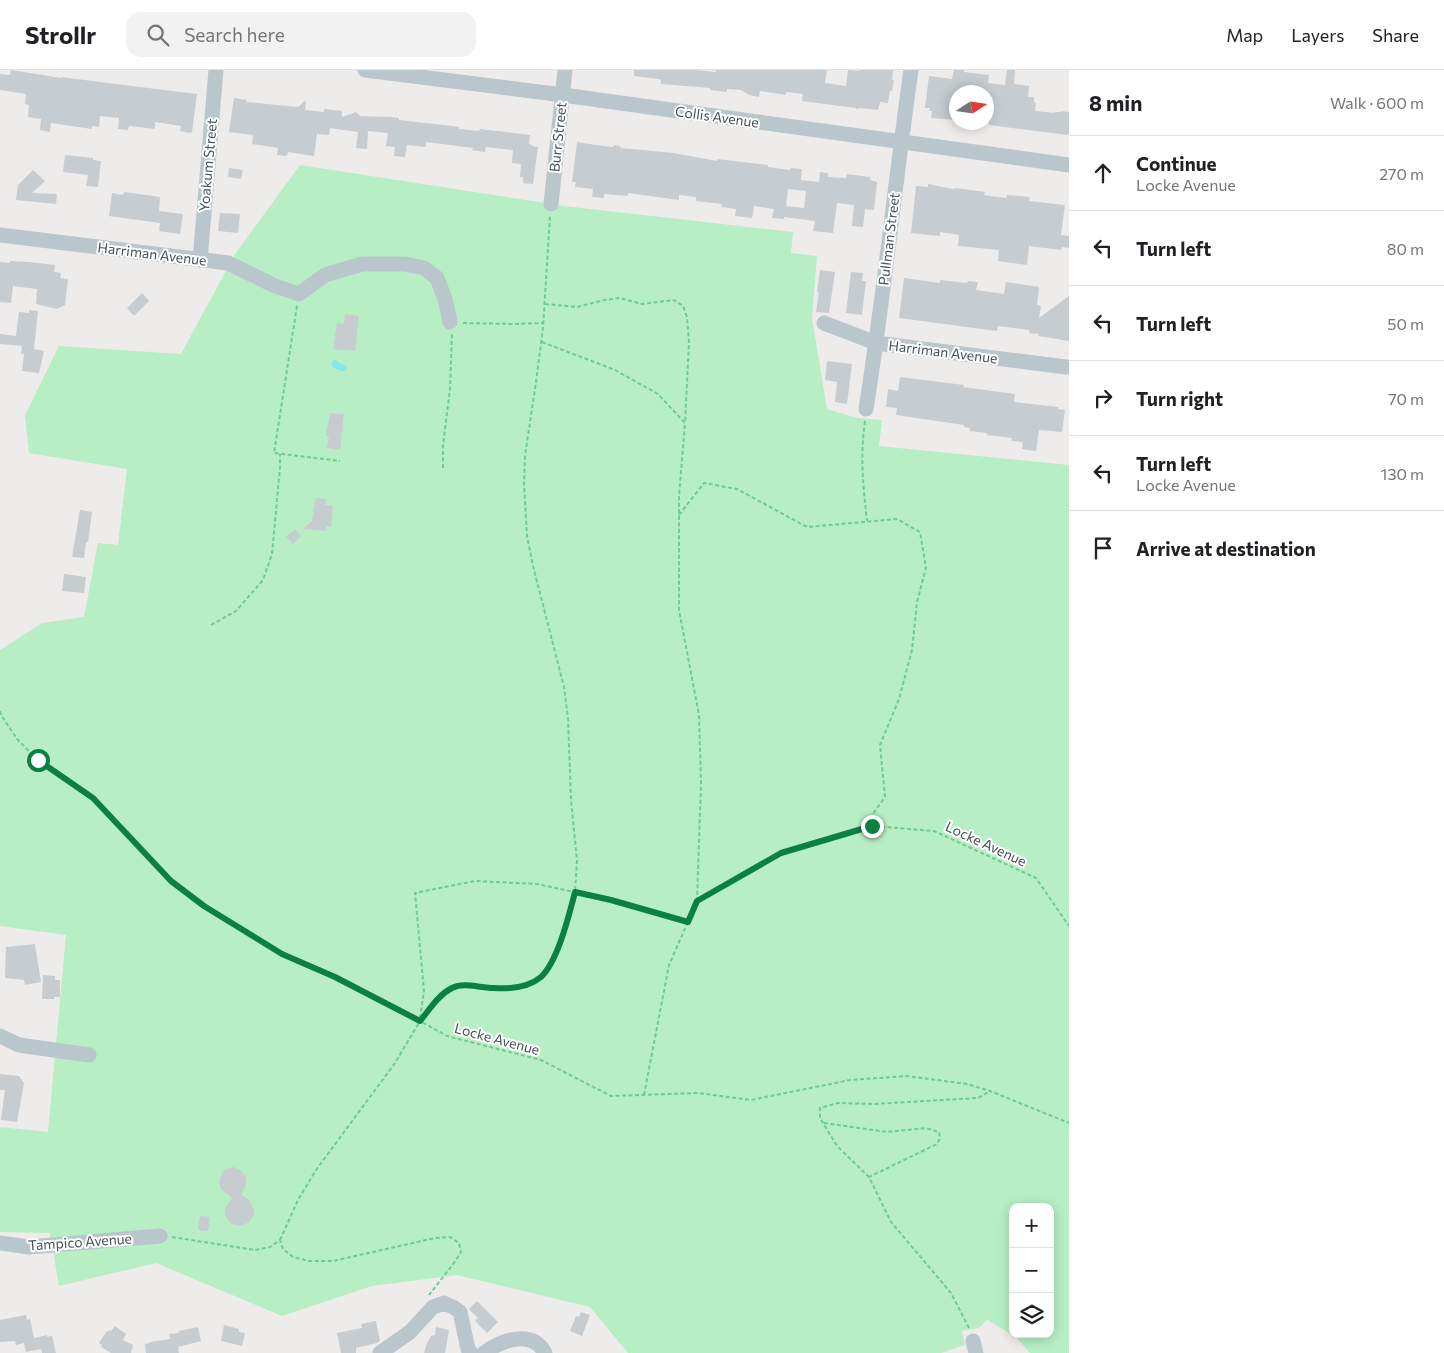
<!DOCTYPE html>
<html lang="en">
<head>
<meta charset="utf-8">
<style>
	body { margin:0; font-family:Commissioner,sans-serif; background:#f2f2f2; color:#202124 }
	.controls { position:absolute; right:15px; bottom:15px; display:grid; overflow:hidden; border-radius:10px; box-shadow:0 2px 12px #0003 }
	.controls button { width:45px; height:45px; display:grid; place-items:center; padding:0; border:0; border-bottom:1px solid #e0e0e0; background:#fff; color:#202124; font:25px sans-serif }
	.compass { position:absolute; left:949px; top:15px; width:45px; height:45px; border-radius:50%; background:#fff; box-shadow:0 2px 12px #0003; rotate:78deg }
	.stop { position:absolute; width:15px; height:15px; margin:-11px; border:4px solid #0b8043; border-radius:50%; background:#fff }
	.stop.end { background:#0b8043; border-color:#fff; box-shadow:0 1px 5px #0008 }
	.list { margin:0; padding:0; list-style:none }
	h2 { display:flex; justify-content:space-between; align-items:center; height:65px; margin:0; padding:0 20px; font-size:21px }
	h2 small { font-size:16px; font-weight:400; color:#757577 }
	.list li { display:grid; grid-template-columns:32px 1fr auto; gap:15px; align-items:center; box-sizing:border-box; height:75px; padding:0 20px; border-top:1px solid #e0e0e0 }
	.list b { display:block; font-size:19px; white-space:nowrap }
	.list p { margin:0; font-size:16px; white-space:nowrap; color:#757577 }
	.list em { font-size:16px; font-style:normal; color:#757577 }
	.icon { flex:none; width:28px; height:28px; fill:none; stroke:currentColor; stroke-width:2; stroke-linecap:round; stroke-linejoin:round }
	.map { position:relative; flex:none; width:1069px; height:1283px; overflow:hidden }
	header { display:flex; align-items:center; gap:30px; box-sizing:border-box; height:70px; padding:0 25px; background:#fff; border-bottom:1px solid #e0e0e0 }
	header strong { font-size:24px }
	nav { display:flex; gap:28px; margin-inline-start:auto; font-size:18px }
	.search { width:350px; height:45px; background:#f2f2f2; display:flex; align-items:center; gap:12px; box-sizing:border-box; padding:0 18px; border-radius:15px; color:#757577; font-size:19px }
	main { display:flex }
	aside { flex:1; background:#fff }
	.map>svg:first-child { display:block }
</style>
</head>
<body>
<header>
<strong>Strollr</strong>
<div class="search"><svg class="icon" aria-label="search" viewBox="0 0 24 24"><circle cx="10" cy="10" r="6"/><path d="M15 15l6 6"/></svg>Search here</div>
<nav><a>Map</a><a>Layers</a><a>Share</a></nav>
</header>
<main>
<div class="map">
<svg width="1069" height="1283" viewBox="0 0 1069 1283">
	<rect width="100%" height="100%" fill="#eeebeb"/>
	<!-- green -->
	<path fill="#b7eec3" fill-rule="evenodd" d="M300,95l264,41 229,26 -2,21 26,3 -5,62 15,91 30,9 25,2 -3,26 190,19v888h-39l-14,-16 -29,-17 -8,8 -17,3 3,14 -24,8h-313l-38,-46 -133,-32 -85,11 -90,30 -126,-53 -97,23 -9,-53 -50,-1v-105l48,5 18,-197 -66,-9v-276l42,-27 42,-6 14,-74 20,2 9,-76 -98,-16 -4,-38 34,-69 122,8 54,-100zM1013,1137h37v127h-37z"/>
	<!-- water -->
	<path fill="#83e7ec" d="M336,290l5,4 6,2 -1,5h-5l-9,-4v-6z"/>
	<!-- building -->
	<path fill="#c7ccd0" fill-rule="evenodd" d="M11,0l50,8v-1l79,10 57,7 -5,38 -2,1 -10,-2 1,-5 -26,-4v7l-26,-3 -1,4 -10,-1 1,-11 -19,-2 -1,11 -7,-1v3l-41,-6 -1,9 -10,-2 1,-11 -13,-2 1,-12 -4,-1 1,-10 -26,-4v-16l10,1z
		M634,0h61l21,2v-2h111l-2,13 21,3 2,-16 11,1v-1h34l-1,10h2l-2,11h-2l-2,12 -8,-1 -2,8 -18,-2 -3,1 -1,-1 -54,-7 1,-7 -17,-2v3l-26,-4 -1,6 -10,-2 -8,-5 -14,-1v3l-17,-2v-2l-49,-4v-4l-3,-1 -24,-3z
		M954,0h10v2l25,3 -1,8 17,2 2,-15h8l-1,14 15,2 -1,11h6v5l2,1 -1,8 20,2v-1h6v-1l8,1v21l-1,2 -79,-10v-2h-3v-31h-30v28l-25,-2 1,-7h-3l1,-3h-5l4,-32 23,3z
		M234,28l13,2 -1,2 52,5 8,-7 -1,10 19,2v-3l18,2v6l14,-5 4,4 30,1 9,1v2l53,6 7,1v2l20,2 1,-2 50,6 -1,9 3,1v1l6,1 -5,37 -10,-1v-6h-3l1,-13 -9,-1 1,-13 -27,-3 -1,5 -13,-2 1,-2 -47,-6v5l-19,-2 -2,12 -11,-1 1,-9 -9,-1 2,-13 -20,-2 -1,18 -11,-1 2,-16 -28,-4 -1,7 -12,-1 -3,22 -26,-4 -1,4 -10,-1 1,-7 -26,-4 1,-9 -24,-3z
		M577,72l19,3 17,2 2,-2 5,1 1,2 53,5 43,8v-2l51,6v2l22,3 1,-2 11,1 -1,11 18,2 1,-10 8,1v4l18,1 1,-4 23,3v3l7,2 -3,28 -9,-1 -2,18 -11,-1 2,-21 -17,-2 -4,30 -20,-2 2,-10 -31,-4v2l-12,-1 2,-9 -20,-3 -2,12 -17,-2 1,-7 -15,-2 1,-3 -26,-3v-4l-17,-2v5l-51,-7v3l-24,-2v4l-12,-1 1,-8 -18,-2 1,-5h-4zM788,119l18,2 -2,17 -18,-2z
		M65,85l28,3v2l8,1 -3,26 -12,-1 2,-11 -25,-3z
		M229,98l14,2 -2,9 -13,-2z
		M33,100l12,11 -13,12 25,1 -1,10 -40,-4 2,-15z
		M928,114l25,5 3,-1 29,4 -1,3 13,2 10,1v-3l23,2 -1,4 36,4 -4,30 8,1v12l-7,-1 -1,3 -32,-4 -2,19 -29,-4 1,-11 -41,-4 1,-11 -19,-3v4l-29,-3 5,-47 12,1z
		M124,122l36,5 -1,14 24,3 -3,20 -21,-3 1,-8 -51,-7 3,-23 11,2z
		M220,143l20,1 -2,19 -20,-2z
		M10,191l20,1 25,3 -1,7 7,1 -1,5 8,1 -3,26 -8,4 -21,-5 1,-15 -24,-3 -2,17 -11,-1v-40l10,1z
		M820,200l15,2 -6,41 -13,-1 3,-20h-2z
		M851,202l12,1 -1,8h4l-4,34 -16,-2z
		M904,208l36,5v-3l27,3 1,-2 10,1 -2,8 28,4 2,-12 33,5 -2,18 4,1 -2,12 30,-22v45l-31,-5 1,-2 -10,-1v-3l-31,-4 -1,5 -98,-13z
		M142,223l7,8 -15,15 -7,-8z
		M29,240l9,1 -4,38 10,2 -5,22 -17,-2 2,-17h-3l1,-8 -22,-2v-10l16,2 3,-24 10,1z
		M345,244l14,2 -4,35 -22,-2 4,-26 7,1z
		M827,291l25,3 -5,40 -12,-2 2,-20 -12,-2z
		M900,307l64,8 -1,2 52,7 -1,8 44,5v2l7,1 -3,22 -23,-2 -3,21 -14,-2 1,-7 -12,-1 1,-3 -25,-3v-2l-17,-2v-3l-6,-1v-2l-68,-10 1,-7 -11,-1 2,-18 10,2z
		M330,343l14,1 -4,36 -13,-2 2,-12h-3z
		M315,428l11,1 -1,6 8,1 -2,21 -5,-1v5l-23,-2 9,-8z
		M80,440l12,2 -4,30h-2l-2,16 -12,-1z
		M295,459l6,7 -8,8 -7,-7z
		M64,504l22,3 -2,16 -22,-2z
		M35,874l6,38 -16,3 -1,-5 -19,-2 1,-31z
		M43,905l12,1v4h5v17h-6v2h-12z
		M0,1004l19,2 5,7 -7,39 -16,-2 4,-30h-5z
		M233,1097l7,3 6,6v9l-5,9 9,7 4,9v5l-5,7 -8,4 -9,-2 -6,-6 -1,-10 7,-10 -11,-9 -2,-6 3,-10 3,-3z
		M200,1146l10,1 -2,14 -10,-1z
		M477,1231l21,21 -11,11 -12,-12 3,-3 -9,-9z
		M581,1242l9,3 -8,21 -12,-5 6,-15 3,1z
		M26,1245l1,5 3,-1 4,19 13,-3v2l5,-1 4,17h-14l-1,-4 -15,3 -2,-9 -8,2 -1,-4 -15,1v-22z
		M376,1251l4,20 -3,2 -21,5v5h-15l-4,-20 25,-5 -1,-4z
		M224,1255l15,4v3l6,1 -3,13 -21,-5z
		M115,1256l11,8 -3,6 10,5 -2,8h-20l-10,-6 1,-2 -3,-2 8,-12 1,1 1,-2 2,1z
		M198,1257l3,14 -23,6 1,6h-33l-1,-9 5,-1v-1l20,-3 -1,-5 10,-1v-2z
		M436,1257l13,3 -4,23h-21l3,-10 4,-7 4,-1z"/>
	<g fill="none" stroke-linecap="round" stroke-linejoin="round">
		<!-- path -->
		<path stroke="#6fcc8f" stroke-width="2" stroke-dasharray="4 2.5" stroke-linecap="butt" d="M545,234l32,3 27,-7 16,-2 22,6 32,-4 9,6 4,11 2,25 -4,81
			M297,236l-23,147 66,8
			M463,253l50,1 30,-1
			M542,272l73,28 43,24 27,29 -6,73v114l20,105 2,68 -4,118
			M865,351c-5,35 -2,65 2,100
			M443,398v-23l7,-56 2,-55
			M679,445l25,-32 33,6 70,38 90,-8 23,13 6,36 -9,34 -5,48 -13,49 -19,46 5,52 -23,32
			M211,555l25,-14 27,-31 9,-26 8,-87v-13
			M0,641l1,4 16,24 21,21 55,38 78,83 33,25 78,48 53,23 85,44 27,15 94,24 70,36 87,-3 53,7 99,-20 57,-4 60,8 23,7 79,32
			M420,948l4,-27 -9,-98 60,-12 62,3 74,16 77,22
			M644,1025l25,-130 28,-64 84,-48 91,-27 62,5 102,47 33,48
			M824,1053l63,9 39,-4 13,4 1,6 -3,6 -68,33
			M172,1167l83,13 15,-3 10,-7 3,9 10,8 16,4h24l102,-23 15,-1 9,6 2,9 -7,11 -25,32
			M280,1170l18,-40 18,-30 79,-107 25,-42 22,-27 12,-7 10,-2 15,3 27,1 20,-3 15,-9 13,-20 13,-35 8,-30 2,-31 -6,-61 -3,-82 -4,-31 -31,-121 -6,-30 -3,-52 1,-28 11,-74 7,-54 7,-112
			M969,1258l-18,-35 -60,-71 -22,-45 -32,-31 -17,-28v-10l18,-5 35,1 105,-6 12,-7"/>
		<!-- minor -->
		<path stroke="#b9c6cb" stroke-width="15" d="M365,0l198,25 506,70
			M551,134l14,-134
			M0,165l228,28 47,23 24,8 26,-19 37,-11h43l19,4 13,10 8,21 5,23
			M200,190l16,-190
			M824,253l52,20 190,24
			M866,339c18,-113 29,-226 45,-339
			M0,966l19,9 70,10
			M0,1173l29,4 131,-11
			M973,1271l3,12
			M380,1283l30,-21 23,-25 11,-4 9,4 7,5 8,37 3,4
			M484,1283c18,-13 48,-24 61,0"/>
	</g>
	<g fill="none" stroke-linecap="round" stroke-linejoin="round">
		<!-- route -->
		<path stroke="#0b8043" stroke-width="6" d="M38,690l55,38 78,83 33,25 78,48 53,23 85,44c10,-12 18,-26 32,-33 12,-6 28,0 42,0 15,1 34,0 47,-11 17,-16 28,-62 34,-85l36,8 77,22 9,-21 84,-48 91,-27"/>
	</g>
	<g text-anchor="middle" stroke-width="4" stroke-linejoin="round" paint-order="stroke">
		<!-- street labels -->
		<g font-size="14" fill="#435258" stroke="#fff">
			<text transform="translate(717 47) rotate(8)" y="5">Collis Avenue</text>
			<text transform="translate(558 67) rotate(-84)" y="5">Burr Street</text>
			<text transform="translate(208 95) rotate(-85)" y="5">Yoakum Street</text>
			<text transform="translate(889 169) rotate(-83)" y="5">Pullman Street</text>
			<text transform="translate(152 184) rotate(7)" y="5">Harriman Avenue</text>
			<text transform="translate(943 282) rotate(7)" y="5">Harriman Avenue</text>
			<text transform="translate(986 774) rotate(25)" y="5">Locke Avenue</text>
			<text transform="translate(497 969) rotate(15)" y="5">Locke Avenue</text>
			<text transform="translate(80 1172) rotate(-4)" y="5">Tampico Avenue</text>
		</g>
	</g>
</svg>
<div class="controls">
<button>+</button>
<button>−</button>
<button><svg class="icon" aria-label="layers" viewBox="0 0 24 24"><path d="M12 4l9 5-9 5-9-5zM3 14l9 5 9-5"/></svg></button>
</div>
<svg class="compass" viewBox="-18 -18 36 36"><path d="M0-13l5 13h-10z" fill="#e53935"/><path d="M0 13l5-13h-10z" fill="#757577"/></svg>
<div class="stop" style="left:38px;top:690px"></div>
<div class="stop end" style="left:872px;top:756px"></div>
</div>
<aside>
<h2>8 min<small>Walk · 600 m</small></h2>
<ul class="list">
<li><svg class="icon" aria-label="ahead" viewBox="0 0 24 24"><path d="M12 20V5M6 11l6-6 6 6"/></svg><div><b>Continue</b><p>Locke Avenue</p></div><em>270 m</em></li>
<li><svg class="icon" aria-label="left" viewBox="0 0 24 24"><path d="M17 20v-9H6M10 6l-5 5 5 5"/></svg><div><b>Turn left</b></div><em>80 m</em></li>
<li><svg class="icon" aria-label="left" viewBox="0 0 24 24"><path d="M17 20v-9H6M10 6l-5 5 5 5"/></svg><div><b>Turn left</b></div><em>50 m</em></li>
<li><svg class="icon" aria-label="right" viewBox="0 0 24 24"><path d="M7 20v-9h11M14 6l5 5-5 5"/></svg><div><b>Turn right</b></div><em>70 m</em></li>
<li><svg class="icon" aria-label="left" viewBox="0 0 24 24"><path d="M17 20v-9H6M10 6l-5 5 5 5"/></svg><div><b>Turn left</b><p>Locke Avenue</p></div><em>130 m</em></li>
<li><svg class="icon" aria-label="arrive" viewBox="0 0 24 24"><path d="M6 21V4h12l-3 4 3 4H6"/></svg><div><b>Arrive at destination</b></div></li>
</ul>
</aside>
</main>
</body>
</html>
